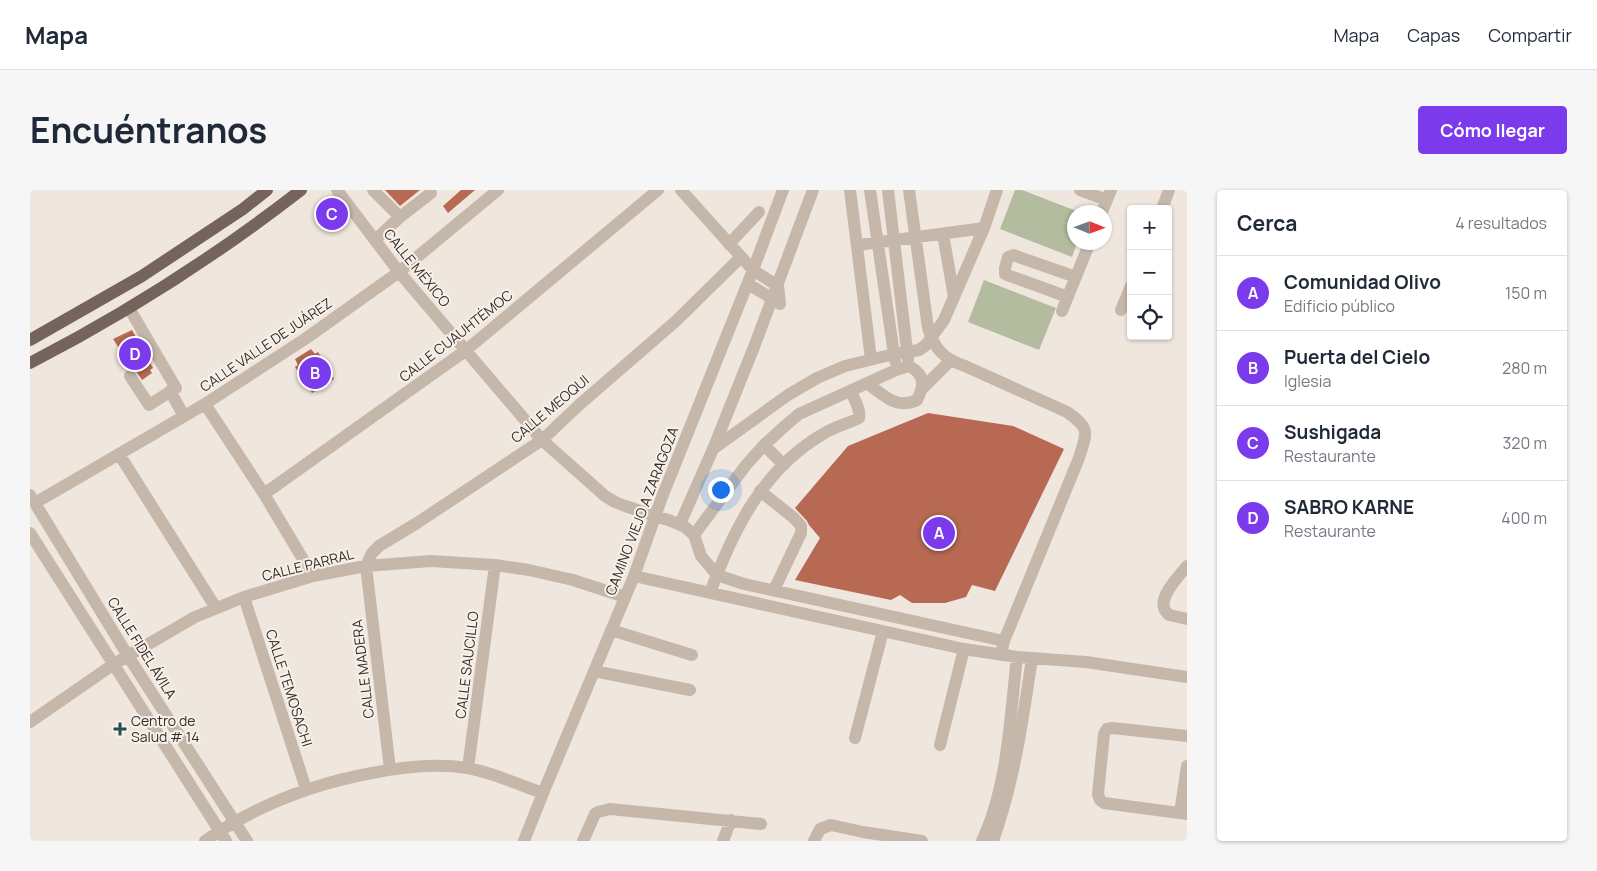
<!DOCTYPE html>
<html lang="es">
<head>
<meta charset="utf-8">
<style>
	body { margin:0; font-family:Manrope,sans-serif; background:#f6f6f7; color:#1f2937 }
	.controls { position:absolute; right:15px; top:15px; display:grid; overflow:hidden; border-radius:5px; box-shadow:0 1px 4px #0004 }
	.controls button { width:45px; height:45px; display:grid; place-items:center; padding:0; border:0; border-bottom:1px solid #e0e1e3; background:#fff; color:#1f2937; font:25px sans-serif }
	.compass { position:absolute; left:1037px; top:15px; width:45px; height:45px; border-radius:50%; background:#fff; box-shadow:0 1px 4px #0004; rotate:91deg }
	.you { position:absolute; left:690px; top:299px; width:18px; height:18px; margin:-12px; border:4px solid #fff; border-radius:50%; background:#1a73e8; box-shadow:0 0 0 8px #1a73e833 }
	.badge { display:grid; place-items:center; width:32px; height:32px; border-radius:50%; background:#7c3aed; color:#fff; font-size:16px; font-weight:700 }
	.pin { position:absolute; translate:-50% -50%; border:2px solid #fff; box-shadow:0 1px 5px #0006 }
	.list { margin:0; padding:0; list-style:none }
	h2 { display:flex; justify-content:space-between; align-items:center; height:65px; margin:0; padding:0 20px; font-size:21px }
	h2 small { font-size:16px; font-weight:400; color:#747a83 }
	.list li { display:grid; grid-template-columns:32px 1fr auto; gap:15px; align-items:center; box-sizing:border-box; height:75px; padding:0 20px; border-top:1px solid #e0e1e3 }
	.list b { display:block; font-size:19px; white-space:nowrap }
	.list p { margin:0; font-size:16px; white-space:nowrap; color:#747a83 }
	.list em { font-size:16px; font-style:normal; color:#747a83 }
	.icon { flex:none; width:28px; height:28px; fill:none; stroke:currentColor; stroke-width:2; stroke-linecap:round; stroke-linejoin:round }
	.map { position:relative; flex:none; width:1157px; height:651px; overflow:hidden; border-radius:5px }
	header { display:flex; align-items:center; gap:30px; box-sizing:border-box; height:70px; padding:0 25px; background:#fff; border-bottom:1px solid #e0e1e3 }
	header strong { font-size:24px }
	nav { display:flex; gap:28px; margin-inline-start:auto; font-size:18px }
	.intro { display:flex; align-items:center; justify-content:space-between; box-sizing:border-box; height:120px; padding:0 30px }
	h1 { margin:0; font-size:35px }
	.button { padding:12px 22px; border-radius:5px; background:#7c3aed; color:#fff; font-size:18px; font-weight:700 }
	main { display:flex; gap:30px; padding:0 30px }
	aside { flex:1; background:#fff; border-radius:5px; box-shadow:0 1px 4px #0004 }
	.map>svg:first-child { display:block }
</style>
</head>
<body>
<header>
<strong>Mapa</strong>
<nav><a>Mapa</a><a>Capas</a><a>Compartir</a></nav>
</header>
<div class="intro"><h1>Encuéntranos</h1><a class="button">Cómo llegar</a></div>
<main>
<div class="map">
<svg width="1157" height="651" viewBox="0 0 1157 651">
	<rect width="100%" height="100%" fill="#efe6de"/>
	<!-- green -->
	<path fill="#b4bc9f" d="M985,0h7l57,22h-5v30l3,1 -5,14 -72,-28z
		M954,90l72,28 -17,42 -71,-28z"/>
	<!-- building -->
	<path fill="#b76954" d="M355,0h35l-20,16z
		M431,0h14l-27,23 -5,-7z
		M102,140l21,38 -3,2 2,3 -10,7 -6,-9 -4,-3 -19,-29z
		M281,159l4,5 3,-2 16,27 -22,14 -17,-26 3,-2 -3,-6z
		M898,223l85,13 51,23 -69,142 -23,-6 -6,12 -21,6h-33l-12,-8 -9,5 -96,-20 25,-42 -11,-13 -2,-4 -12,-13 53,-62z"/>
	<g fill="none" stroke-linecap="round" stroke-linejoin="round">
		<!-- minor -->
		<path stroke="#c6b7ab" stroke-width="12" d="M307,0l62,82 143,168 63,56 10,6 10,4 46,15 14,6 9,8 7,21 16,19 27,9 260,57
			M343,0l27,27 31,-24
			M651,0l72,80 25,16 2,18
			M820,0l21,169
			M840,0l25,171
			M858,0l20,169
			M879,0l19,138c7,22 16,31 37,38l102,46c24,17 20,20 12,46l-75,183 -3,14
			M1050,0l27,10
			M1132,19l7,-19
			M1072,22l9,-22
			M913,44l11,63
			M345,50l25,-23
			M699,54l30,-32
			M828,55l126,-17
			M718,94l30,18
			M1038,107l-61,-22 -2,-1v-6l3,-11 5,-2 63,22
			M99,118l47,80 -27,17 -19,-29
			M1091,120l10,-24
			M1032,121l28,-69
			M893,198l27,-27
			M140,201l14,25
			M175,214l59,90 49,82
			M734,255l20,20
			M683,259l75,-54 29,-17 28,-12 49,-12 25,-4 7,-5 18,-25 40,-92 13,-38
			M89,264l97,154
			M730,301l34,27 7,8v7l-27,57
			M234,304l201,-143 193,-161
			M0,305l98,161 119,185
			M5,313l170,-99 100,-65 94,-67 99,-82
			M650,334l33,-75 41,-102 59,-157
			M0,343l196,308
			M664,345l52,-70 18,-20 22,-20 13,-11 97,-44 13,-4c17,9 15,20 8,34 -21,10 -33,-5 -49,-16
			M1157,376c-8,10 -27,29 -23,42 1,3 3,5 5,7l18,4
			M604,386l330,73 53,8 69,5 101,15
			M680,403c23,-63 53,-124 113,-159 11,-7 24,-10 36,-16 2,-8 -5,-19 -8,-27
			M214,407l62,192
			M581,440l81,25
			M564,481l96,19
			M0,532l84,-58 81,-47 49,-20 69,-21 53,-10 65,-5 64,4 34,5 44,10 52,17
			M1157,546l-75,-8 -5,1 -3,5 -6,60 2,6 4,3 83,11
			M825,548l28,-107
			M910,555l24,-96
			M438,578l27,-203
			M360,579l-24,-203 6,-13 7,-7 38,-23 125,-83 37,-35 97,-84 65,-64
			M1150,623l7,-47
			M175,651c50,-35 107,-57 167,-68 31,-6 64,-10 95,-5 26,4 51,17 76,25
			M494,651l19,-48 91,-217 28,-79 91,-227 30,-80
			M553,651l12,-27 3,-2 12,-3 151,15
			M693,651l8,-21
			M784,651l6,-12 11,-4 32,7 59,9
			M952,651c26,-55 28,-124 35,-184
			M963,651c21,-59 30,-121 39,-183"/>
		<!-- major -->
		<path stroke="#75645c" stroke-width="12" d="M0,150l112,-64 101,-67 24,-19
			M0,173c95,-49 186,-107 271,-173"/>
	</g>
	<!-- markers -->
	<path fill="#244f51" stroke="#f7f1ea" stroke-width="2" d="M87.5 531.5h5v5h5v5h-5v5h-5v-5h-5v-5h5z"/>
	<g text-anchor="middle" stroke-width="4" stroke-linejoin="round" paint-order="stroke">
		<!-- street labels -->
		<g font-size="14" fill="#352d29" stroke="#f7f1ea">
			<text transform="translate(387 78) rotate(51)" y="5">CALLE MÉXICO</text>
			<text transform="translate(426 146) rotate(-38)" y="5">CALLE CUAUHTÉMOC</text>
			<text transform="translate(236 155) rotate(-34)" y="5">CALLE VALLE DE JUÁREZ</text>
			<text transform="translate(520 219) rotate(-40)" y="5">CALLE MEOQUI</text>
			<text transform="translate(612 321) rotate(-69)" y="5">CAMINO VIEJO A ZARAGOZA</text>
			<text transform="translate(278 375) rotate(-14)" y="5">CALLE PARRAL</text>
			<text transform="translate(112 458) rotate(58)" y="5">CALLE FIDEL ÁVILA</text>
			<text transform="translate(437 475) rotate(-83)" y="5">CALLE SAUCILLO</text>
			<text transform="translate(333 479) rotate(-97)" y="5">CALLE MADERA</text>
			<text transform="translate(259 498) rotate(72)" y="5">CALLE TEMOSACHI</text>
		</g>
		<!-- poi labels -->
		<g font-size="14" fill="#352d29" stroke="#f7f1ea" text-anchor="start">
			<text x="101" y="536">Centro de<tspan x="101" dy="16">Salud # 14</tspan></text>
		</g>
	</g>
</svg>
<div class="controls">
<button>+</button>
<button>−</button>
<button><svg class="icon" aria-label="locate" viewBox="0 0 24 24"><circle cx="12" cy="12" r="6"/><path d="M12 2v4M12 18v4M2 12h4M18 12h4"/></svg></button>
</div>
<svg class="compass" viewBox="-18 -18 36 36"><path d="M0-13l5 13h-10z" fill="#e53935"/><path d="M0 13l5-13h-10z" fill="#747a83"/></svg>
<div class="you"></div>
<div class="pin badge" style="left:909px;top:343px">A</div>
<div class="pin badge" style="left:285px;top:183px">B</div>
<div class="pin badge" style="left:302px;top:24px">C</div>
<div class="pin badge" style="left:105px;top:164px">D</div>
</div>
<aside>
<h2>Cerca<small>4 resultados</small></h2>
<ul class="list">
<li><span class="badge">A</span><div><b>Comunidad Olivo</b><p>Edificio público</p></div><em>150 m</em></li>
<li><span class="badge">B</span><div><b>Puerta del Cielo</b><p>Iglesia</p></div><em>280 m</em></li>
<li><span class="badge">C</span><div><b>Sushigada</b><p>Restaurante</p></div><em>320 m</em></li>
<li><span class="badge">D</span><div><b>SABRO KARNE</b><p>Restaurante</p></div><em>400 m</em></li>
</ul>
</aside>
</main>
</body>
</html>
